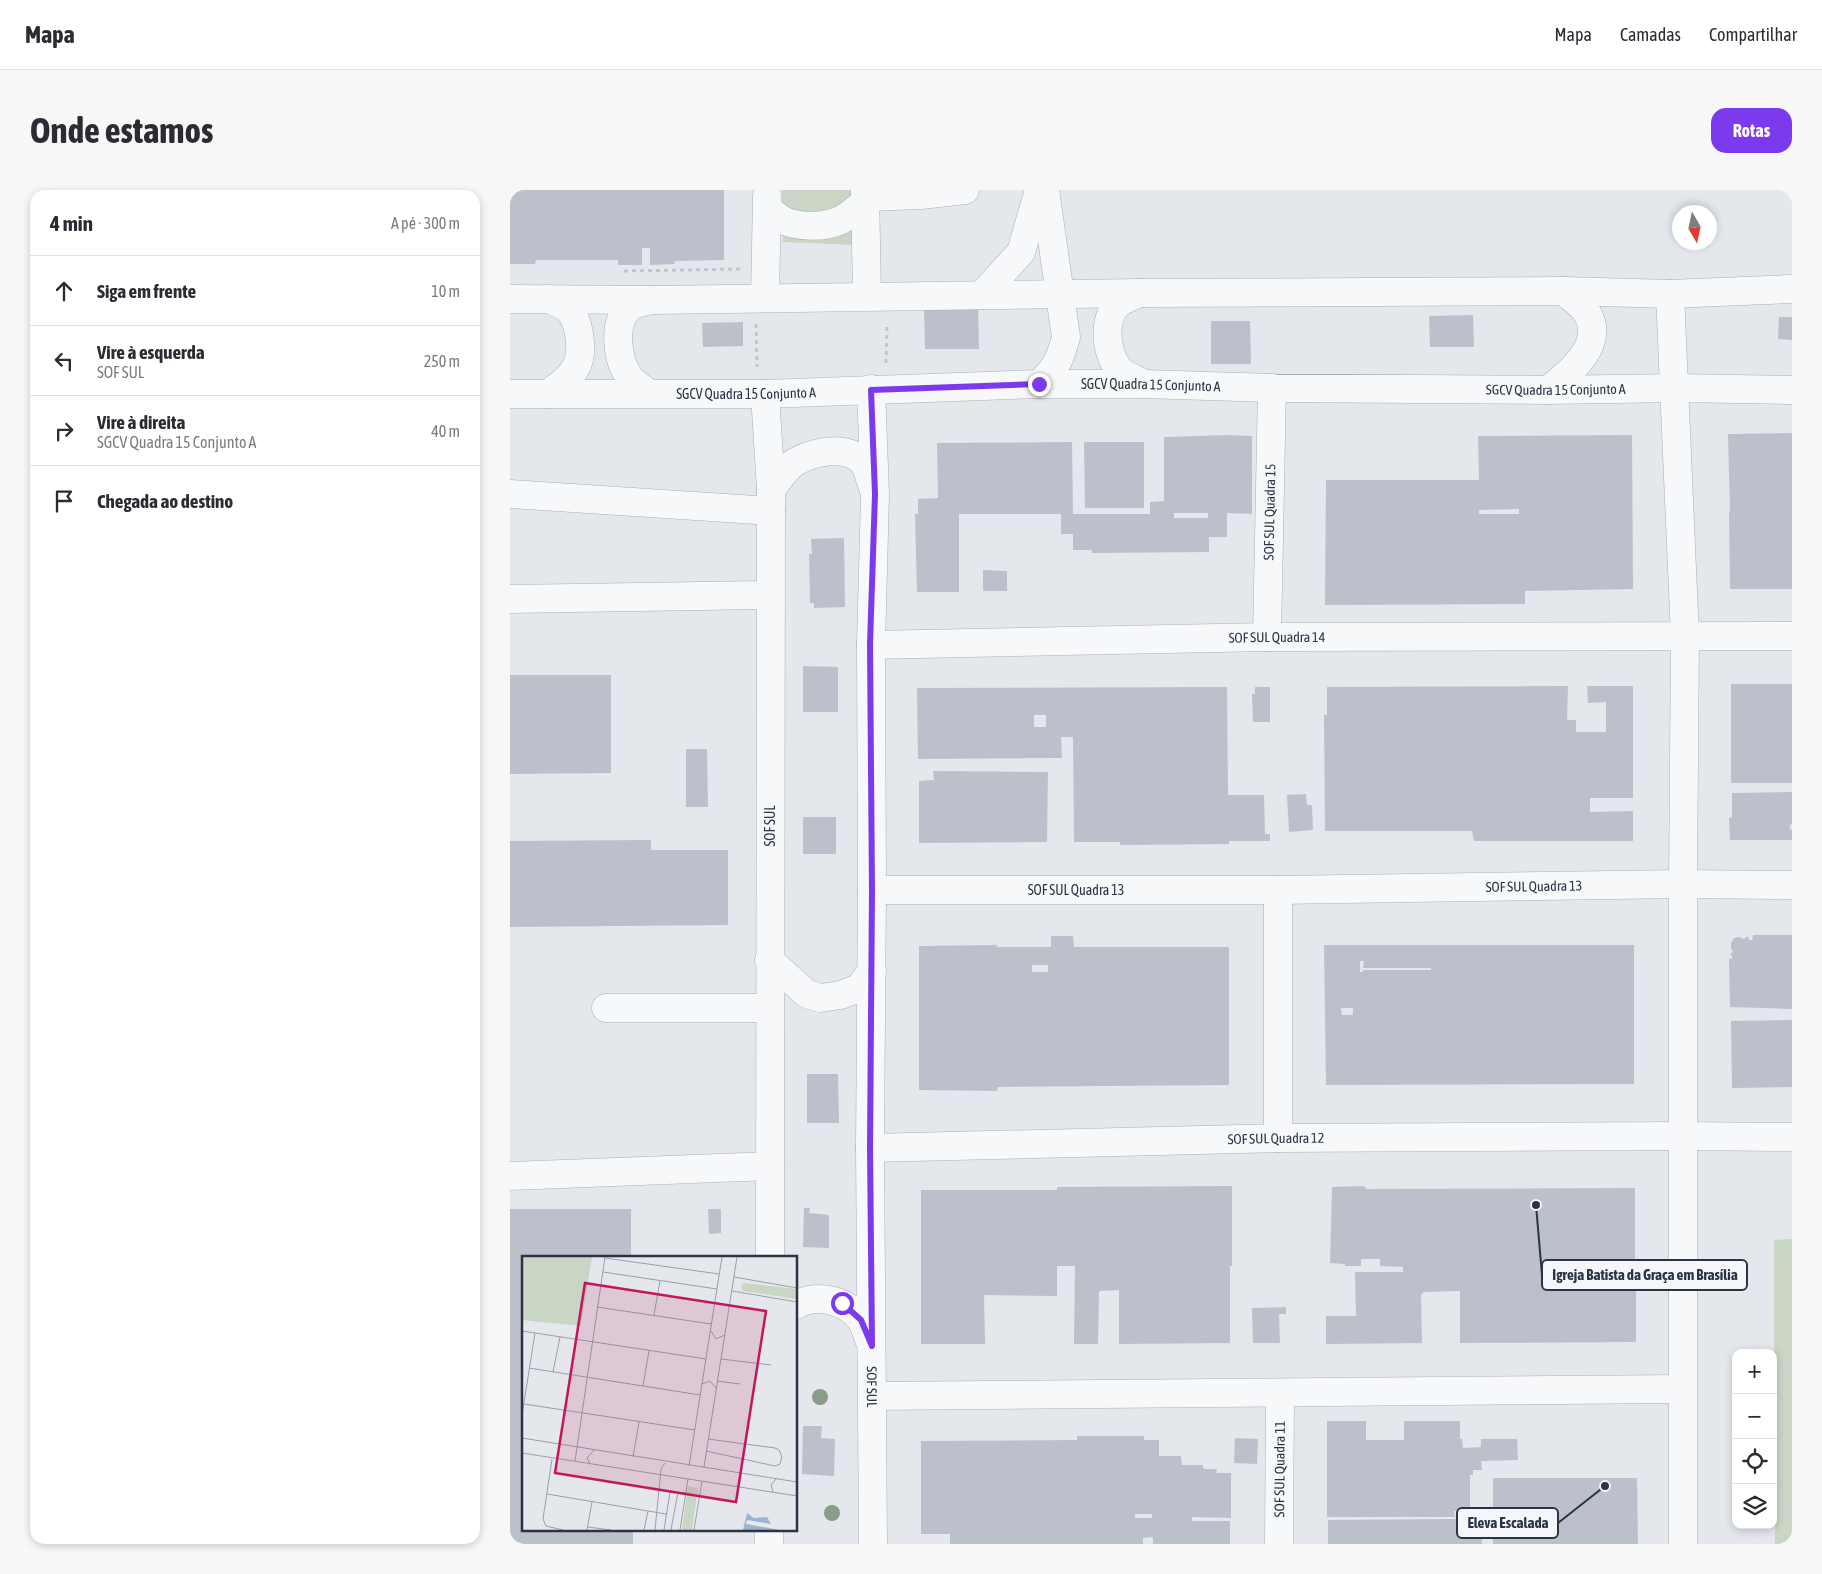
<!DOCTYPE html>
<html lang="pt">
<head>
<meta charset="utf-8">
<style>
	body { margin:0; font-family:"Asap Condensed",sans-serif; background:#f7f7f7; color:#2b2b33 }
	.controls { position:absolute; right:15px; bottom:15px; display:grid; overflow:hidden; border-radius:10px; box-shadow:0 2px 8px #0003 }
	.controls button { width:45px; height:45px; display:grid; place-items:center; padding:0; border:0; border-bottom:1px solid #e1e1e2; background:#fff; color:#2b2b33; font:25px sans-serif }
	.compass { position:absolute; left:1162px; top:15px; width:45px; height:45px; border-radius:50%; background:#fff; box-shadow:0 2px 8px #0003; rotate:171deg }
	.stop { position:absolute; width:15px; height:15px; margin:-11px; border:4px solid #7c3aed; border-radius:50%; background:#fff }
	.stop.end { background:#7c3aed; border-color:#fff; box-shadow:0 1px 5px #0008 }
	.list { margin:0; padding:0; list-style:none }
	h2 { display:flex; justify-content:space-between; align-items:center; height:65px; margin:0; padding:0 20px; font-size:21px }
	h2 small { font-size:16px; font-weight:400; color:#7c7c81 }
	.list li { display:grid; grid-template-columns:32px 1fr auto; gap:15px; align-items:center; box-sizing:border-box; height:70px; padding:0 20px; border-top:1px solid #e1e1e2 }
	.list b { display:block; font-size:19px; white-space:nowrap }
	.list p { margin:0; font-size:16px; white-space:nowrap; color:#7c7c81 }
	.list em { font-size:16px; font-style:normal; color:#7c7c81 }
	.icon { flex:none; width:28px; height:28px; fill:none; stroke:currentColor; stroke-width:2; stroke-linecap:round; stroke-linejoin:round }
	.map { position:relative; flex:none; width:1282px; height:1354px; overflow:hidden; border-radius:15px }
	header { display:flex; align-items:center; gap:30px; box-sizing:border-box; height:70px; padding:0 25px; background:#fff; border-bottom:1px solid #e1e1e2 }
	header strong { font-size:24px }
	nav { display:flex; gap:28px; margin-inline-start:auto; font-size:18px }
	.intro { display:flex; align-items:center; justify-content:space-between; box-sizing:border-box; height:120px; padding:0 30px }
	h1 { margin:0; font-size:35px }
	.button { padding:12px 22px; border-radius:15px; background:#7c3aed; color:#fff; font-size:18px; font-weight:700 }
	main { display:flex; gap:30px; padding:0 30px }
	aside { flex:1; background:#fff; border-radius:15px; box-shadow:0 2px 8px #0003 }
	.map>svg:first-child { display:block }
</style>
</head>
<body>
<header>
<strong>Mapa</strong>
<nav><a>Mapa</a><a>Camadas</a><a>Compartilhar</a></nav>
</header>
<div class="intro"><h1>Onde estamos</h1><a class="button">Rotas</a></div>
<main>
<aside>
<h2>4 min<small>A pé · 300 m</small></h2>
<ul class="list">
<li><svg class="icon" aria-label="ahead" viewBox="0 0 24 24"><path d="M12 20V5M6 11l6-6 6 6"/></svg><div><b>Siga em frente</b></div><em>10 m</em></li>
<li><svg class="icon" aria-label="left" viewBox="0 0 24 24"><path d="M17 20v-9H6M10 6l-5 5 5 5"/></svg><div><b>Vire à esquerda</b><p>SOF SUL</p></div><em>250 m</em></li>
<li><svg class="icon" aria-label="right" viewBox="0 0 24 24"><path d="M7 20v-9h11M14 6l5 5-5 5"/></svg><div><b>Vire à direita</b><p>SGCV Quadra 15 Conjunto A</p></div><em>40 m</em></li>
<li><svg class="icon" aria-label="arrive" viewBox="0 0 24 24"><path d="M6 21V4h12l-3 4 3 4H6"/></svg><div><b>Chegada ao destino</b></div></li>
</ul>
</aside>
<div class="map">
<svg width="1282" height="1354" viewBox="0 0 1282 1354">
	<rect width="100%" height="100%" fill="#e4e7ec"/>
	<!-- green -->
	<path fill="#c9d6c5" d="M272,0h75l1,55 -75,-3z
		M1282,1049v305h-17l-1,-304z"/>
	<!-- building -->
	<path fill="#bbc0ca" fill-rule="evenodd" d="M0,0h214v70l-50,1 1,3 -25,1v-17h-8v17h-24v-5h-82l-1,4h-25z
		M468,116l1,43h-54l-1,-42z
		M963,125l1,32h-44l-1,-31z
		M1269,127h13v23l-14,-1z
		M701,131h39l1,43h-40z
		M233,132v24l-40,1 -1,-24z
		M1282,243v156h-62l-1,-77 1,-1 -2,-77z
		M719,245l23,1v78l-25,-1v24h-18v15l-117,1v-3h-19v-16h-12v-20h-102v78h-42l-2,-78h3v-15l20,-1 -1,-55 135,-1 1,72h77v-12l14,-1v-64zM664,323h34v5h-34z
		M1122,245l1,154 -108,2v13l-200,1 1,-125h153l-1,-44zM1009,319v5h-40v-4z
		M574,252h60v66h-59z
		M334,348l1,69 -31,1v-5h-4l-1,-49h3l-1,-15z
		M473,380l24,1v20h-24z
		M293,476l35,1v45h-35z
		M0,485h101v98l-101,1z
		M1221,494h61v99h-61z
		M1058,496l-1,34h9v12h30v-30l-18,1 -1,-17h46v112h-43v14l43,-1v30h-159l-2,-10h-147l-1,-116h3v-28z
		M717,497l1,108h36l1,39h5v7h-41v3l-109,1v-3h-46l-1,-105h-12l1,21 -144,1 -1,-71zM524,525h12v12h-12z
		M745,497h15v35h-17l-1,-28h3z
		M176,559h21l1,58h-22z
		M423,581l115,1 -1,70 -128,1v-62l15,-1z
		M1282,602v32l-2,1v5l2,-1v11h-62l-1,-22 3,-1v-24z
		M796,604l1,11h5l1,25 -24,2 -2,-37z
		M293,627h33v37h-33z
		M141,650v10h77v75l-218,2v-86z
		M1243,745h39v74l-62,-2 -1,-49 2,1 2,-2 -3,-3 3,-2 -2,-4v-5l3,-5 5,-1 5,2 4,-3 1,4h3z
		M541,746h22l1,11h155v138l-231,2 -1,4 -78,-1v-144l78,-1v2h54zM522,775h16v7h-16z
		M814,755h310v139l-308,1zM850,771h4l-1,7h68v2h-68v2h-3zM831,818h12v7h-11z
		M1282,830v67l-60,1 -1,-67z
		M297,884h31l1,49h-32z
		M722,996v80h-2v77l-111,1v-54l-20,1 -1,53h-24l1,-78h-18v30l-73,-1 1,49h-64v-154h136v-3z
		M854,996l3,3 268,-1v71l-51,1v6h52v76l-176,1v-52l-37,1v2h-2l1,49 -96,1v-28h30l-1,-44h48v-5l-23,-1v-7h-19v7h-16v-2l-15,-1 2,-76z
		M294,1018h6l-1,5 20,2v33l-26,-1z
		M0,1019h121v49h-107v272h109v14h-123z
		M198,1019h13v24l-12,1z
		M776,1117v7h-7l1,29h-27l-1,-35z
		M817,1231h39v19h38v-19h56v18h2l1,9 18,-1v-8h36l1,21 -37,1 1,9h-9v5h-3v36h-16l1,6h-128z
		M293,1236h19l-1,12 14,1 -1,37 -32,-2z
		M567,1246h67v4h15v16h22l1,9h21v3l2,1h12l-1,4h15v45l-39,-1v4h38v23h-77v-7l-10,1v6h-193v-10h-29v-93l156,-1zM625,1324h17v4h-17z
		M725,1248l23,1 -1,25 -23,-1z
		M983,1288h144l1,66h-145z
		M945,1327h26l1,27h-154v-24l128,-1z"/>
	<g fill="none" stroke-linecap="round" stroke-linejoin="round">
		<defs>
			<g id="minor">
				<path d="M355,0l2,106"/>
				<path d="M355,7l56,-2 44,-5"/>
				<path d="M257,18c4,3 8,7 12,10 16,10 45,10 62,2 9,-5 17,-12 25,-19"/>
				<path d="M630,103c-7,3 -16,6 -22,11 -17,16 -12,55 5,69 6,4 15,7 21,11"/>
				<path d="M1160,104l15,343 -2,247v660"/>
				<path d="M472,105l39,-43 18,-62"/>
				<path d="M255,108l2,-102"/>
				<path d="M0,109l143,1 487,-7 424,-2 106,3 122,-5"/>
				<path d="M529,194c17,-16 21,-24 27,-47l-21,-147"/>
				<path id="s1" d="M361,199l4,105 -4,151 1,245 -2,258 3,396"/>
				<path d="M1038,200c21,-17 58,-45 39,-77 -5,-8 -16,-15 -23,-22"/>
				<path d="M138,203c-6,-5 -14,-10 -18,-15 -13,-17 -18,-55 -1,-70 5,-5 16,-6 22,-8"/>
				<path id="s2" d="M0,204h255l274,-10h105l128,4 276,2 128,-2 116,2"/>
				<path d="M38,204c10,-8 22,-15 28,-27 8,-14 4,-48 -9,-59 -5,-3 -12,-6 -18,-9"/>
				<path d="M255,204l6,95 -1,769"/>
				<path d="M261,299c8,-9 16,-23 26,-28 19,-10 50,-16 66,1 5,6 7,18 10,26"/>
				<path d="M0,304l261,17"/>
				<path d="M0,409l260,-4"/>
				<path id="s3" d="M757,447l5,-249"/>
				<path id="s4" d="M361,455l396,-8 525,-1"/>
				<path id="s5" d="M362,700h406l405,-6 109,1"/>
				<path d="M259,770l38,34 13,4 21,-3 18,-7 13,-17"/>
				<path d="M96,818h163"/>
				<path d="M768,948v-248"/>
				<path id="s6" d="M360,958l408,-10 405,-2 109,1"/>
				<path d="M0,986l260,-10"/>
				<path d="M286,1115c21,-12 51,-5 65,15 4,6 6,15 9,22"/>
				<path d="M363,1206l809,-7"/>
				<path d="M259,1354v-14"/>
				<path id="s7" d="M769,1354l1,-151"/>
			</g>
		</defs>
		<!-- minor casing -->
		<use href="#minor" stroke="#a9aeb7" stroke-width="29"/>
		<!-- path -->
		<path stroke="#c2c5cb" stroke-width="3" stroke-dasharray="4 4" stroke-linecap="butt" d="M114,81l116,-2
			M246,134l1,43
			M376,173l1,-39"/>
		<!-- minor -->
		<use href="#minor" stroke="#f7f8fa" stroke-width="28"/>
	</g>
	<!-- trees -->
	<g fill="#899d89">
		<circle cx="310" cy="1207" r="8"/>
		<circle cx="322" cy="1323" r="8"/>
	</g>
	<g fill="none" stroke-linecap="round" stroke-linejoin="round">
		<!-- route -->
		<path stroke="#7c3aed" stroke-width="6" d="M332,1113l19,17 11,26 -2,-198 2,-258 -2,-246 5,-150 -4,-104 168,-6"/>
	</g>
	<g text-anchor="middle" stroke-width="4" stroke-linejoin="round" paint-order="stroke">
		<!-- street labels -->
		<g font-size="14" fill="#2b3445" stroke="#f4f6f9">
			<text dy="5" stroke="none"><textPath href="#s2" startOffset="641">SGCV Quadra 15 Conjunto A</textPath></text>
			<text dy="5" stroke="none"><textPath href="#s2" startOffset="1046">SGCV Quadra 15 Conjunto A</textPath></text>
			<text dy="5" stroke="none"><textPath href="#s2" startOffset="236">SGCV Quadra 15 Conjunto A</textPath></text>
			<text dy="5" stroke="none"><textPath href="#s3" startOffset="125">SOF SUL Quadra 15</textPath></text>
			<text dy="5" stroke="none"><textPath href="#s4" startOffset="406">SOF SUL Quadra 14</textPath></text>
			<text transform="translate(260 636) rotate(-90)" y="5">SOF SUL</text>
			<text dy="5" stroke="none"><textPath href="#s5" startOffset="662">SOF SUL Quadra 13</textPath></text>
			<text dy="5" stroke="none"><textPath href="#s5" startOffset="204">SOF SUL Quadra 13</textPath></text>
			<text dy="5" stroke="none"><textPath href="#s6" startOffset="406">SOF SUL Quadra 12</textPath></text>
			<text dy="5" stroke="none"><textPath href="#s1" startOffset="998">SOF SUL</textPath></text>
			<text dy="5" stroke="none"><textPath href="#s7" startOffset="75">SOF SUL Quadra 11</textPath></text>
		</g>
	</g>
	<!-- overview -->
	<g transform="translate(12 1066)">
		<rect width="275" height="275" fill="#e4e7ec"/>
		<path d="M0,1h70l-11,69 -59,-6zM223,27l52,6v10l-54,-8 -2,-5zM166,230l10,2 -6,42h-10z" fill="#c9d6c5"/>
		<path d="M225,257l7,5 13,-1 4,7 -24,-4 -1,4 34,6h-37z" fill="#9fb4cc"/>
		<path fill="none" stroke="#9a9fa9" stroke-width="1" d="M83,2l114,16M81,16l114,17M212,21l63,11M210,35l65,11M75,51l114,17M132,59l6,-34M0,75l184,28M189,75l5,8 9,-4M199,103l50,6M7,112l171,27M31,116l7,-35M195,125l23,3M180,128l8,-3 6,7M121,130l6,-35M2,148l171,26M0,159l13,-82M0,182l275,44M184,195l69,15 5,-2 2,-7 -3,-7 -4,-2 -67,-9M0,197l275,43M111,201l6,-35M30,203l-9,60 3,7 17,4M53,205l30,-204M68,208l-3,-6 7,-8M167,210l33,-209M182,211l33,-210M251,236l-2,-7 5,-6M25,238l119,20M66,271l23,3M65,274l5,-28M122,274l4,-19M133,274l6,-61 4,-6M142,274l6,-38 16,1M149,274l7,-38M158,274l8,-51M172,274l8,-49"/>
		<path fill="#c2185b" fill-opacity="0.15" stroke="#c2185b" stroke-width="2.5" d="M63,27l181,28 -30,191 -181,-29z"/>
		<rect width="275" height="275" fill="none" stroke="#2b3445" stroke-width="2.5"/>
	</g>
	<!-- callouts -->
	<path fill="none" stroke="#2b3445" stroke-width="2" d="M1026 1015L1032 1085M1095 1296L1048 1333"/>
	<g fill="#2b3445" stroke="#f4f6f9" stroke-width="2">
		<circle cx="1026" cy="1015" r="5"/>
		<circle cx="1095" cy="1296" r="5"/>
	</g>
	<g fill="#f4f6f9" stroke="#2b3445" stroke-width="2">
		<rect x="1032" y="1070" width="205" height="30" rx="5"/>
		<rect x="947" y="1318" width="101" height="30" rx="5"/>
	</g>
	<g font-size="15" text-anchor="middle" font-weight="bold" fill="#2b3445">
		<text x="1135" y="1090">Igreja Batista da Graça em Brasília</text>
		<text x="998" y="1338">Eleva Escalada</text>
	</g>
</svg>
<div class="controls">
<button>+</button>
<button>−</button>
<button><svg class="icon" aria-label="locate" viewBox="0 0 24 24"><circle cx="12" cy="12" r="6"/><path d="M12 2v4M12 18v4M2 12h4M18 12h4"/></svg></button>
<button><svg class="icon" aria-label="layers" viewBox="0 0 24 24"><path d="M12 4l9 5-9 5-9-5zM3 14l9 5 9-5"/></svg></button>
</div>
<svg class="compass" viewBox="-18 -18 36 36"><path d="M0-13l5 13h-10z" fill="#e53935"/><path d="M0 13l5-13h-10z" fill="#7c7c81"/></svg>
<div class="stop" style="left:332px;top:1113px"></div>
<div class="stop end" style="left:529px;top:194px"></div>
</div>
</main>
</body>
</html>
